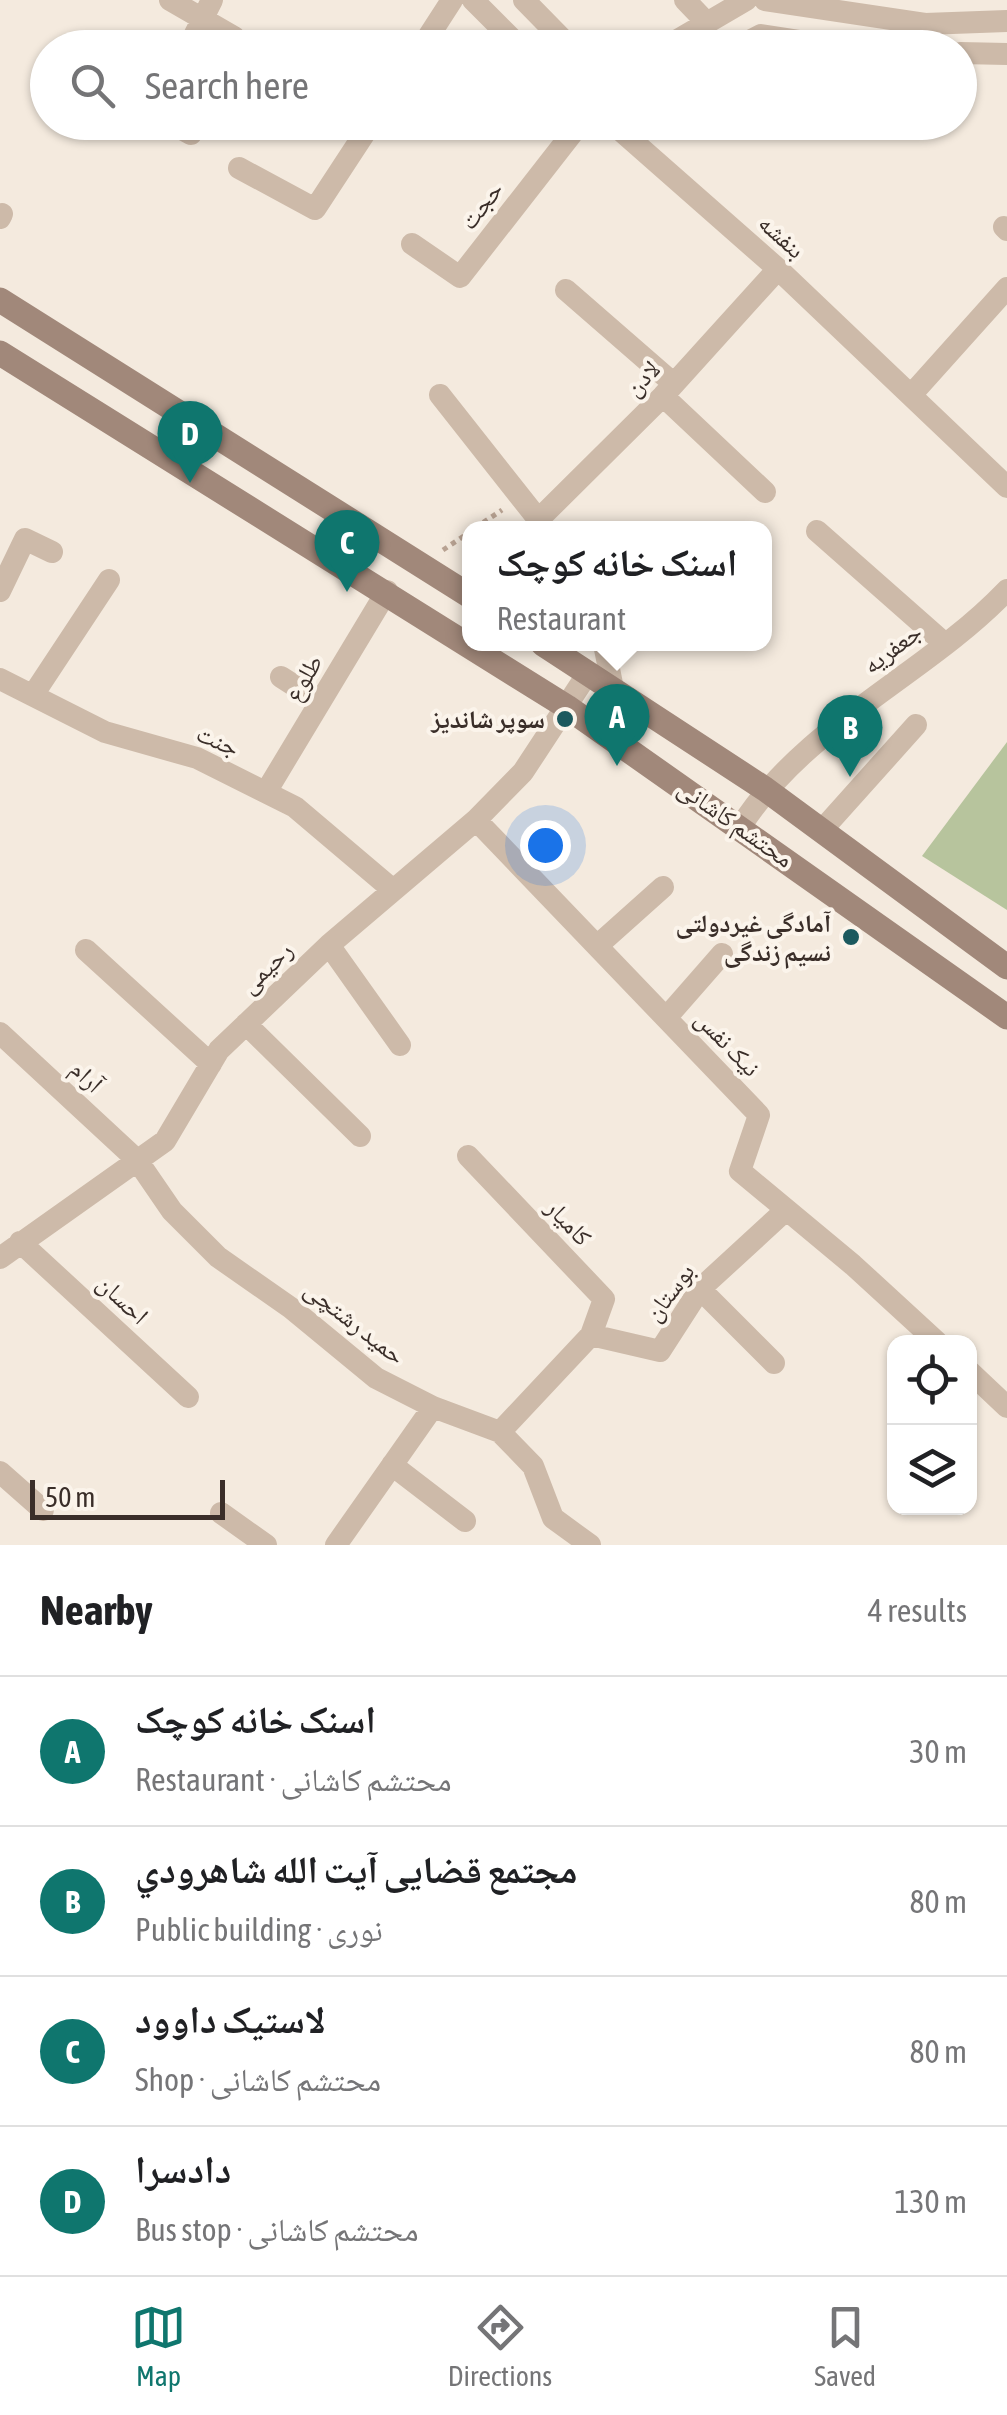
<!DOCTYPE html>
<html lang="en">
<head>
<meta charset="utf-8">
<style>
	body { margin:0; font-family:"Asap Condensed","Noto Naskh Arabic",sans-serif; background:#f6f6f6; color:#202124 }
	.controls { position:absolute; right:30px; bottom:30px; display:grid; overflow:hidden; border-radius:20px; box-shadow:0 2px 8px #0004 }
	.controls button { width:90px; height:90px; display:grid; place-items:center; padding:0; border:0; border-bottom:2px solid #e0e0e0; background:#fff; color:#202124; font:50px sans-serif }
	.scale { position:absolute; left:30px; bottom:25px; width:195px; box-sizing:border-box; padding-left:10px; border:5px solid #3a2e29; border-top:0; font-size:28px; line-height:35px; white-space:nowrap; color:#3a2e29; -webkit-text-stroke:8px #fbf4eb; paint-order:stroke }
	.you { position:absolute; left:545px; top:845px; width:35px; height:35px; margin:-25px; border:8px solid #fff; border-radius:50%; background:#1a73e8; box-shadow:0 0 0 15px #1a73e833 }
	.badge { display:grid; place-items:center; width:65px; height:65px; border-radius:50%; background:#0f766e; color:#fff; font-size:32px; font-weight:700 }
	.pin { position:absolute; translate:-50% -82px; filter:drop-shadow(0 2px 5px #0008) }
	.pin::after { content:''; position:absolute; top:52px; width:35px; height:30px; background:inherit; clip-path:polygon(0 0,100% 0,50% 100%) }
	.popup { position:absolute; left:462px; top:521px; width:310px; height:130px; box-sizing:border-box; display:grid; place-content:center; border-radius:20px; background:#fff; filter:drop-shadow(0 2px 8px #0005); font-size:32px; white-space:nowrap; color:#757577 }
	.popup b { font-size:38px; color:#202124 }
	.popup::after { content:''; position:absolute; left:50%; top:100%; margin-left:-20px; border:20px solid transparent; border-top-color:#fff }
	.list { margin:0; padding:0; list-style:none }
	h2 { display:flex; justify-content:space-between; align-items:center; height:130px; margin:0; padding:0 40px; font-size:42px }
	h2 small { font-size:32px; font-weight:400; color:#757577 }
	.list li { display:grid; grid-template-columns:65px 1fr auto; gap:30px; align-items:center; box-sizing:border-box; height:150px; padding:0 40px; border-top:2px solid #e0e0e0 }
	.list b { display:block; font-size:38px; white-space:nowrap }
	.list p { margin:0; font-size:32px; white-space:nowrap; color:#757577 }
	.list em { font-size:32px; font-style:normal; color:#757577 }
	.icon { flex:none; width:55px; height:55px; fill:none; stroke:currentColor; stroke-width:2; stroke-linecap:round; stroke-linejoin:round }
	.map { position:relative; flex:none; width:1007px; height:1545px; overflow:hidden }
	.search { position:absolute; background:#fff; box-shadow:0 2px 8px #0004; left:30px; right:30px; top:30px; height:110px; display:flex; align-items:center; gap:25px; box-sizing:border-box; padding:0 35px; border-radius:55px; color:#757577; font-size:38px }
	.sheet { height:730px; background:#fff }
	nav { display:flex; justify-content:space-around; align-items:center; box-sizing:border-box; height:140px; border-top:2px solid #e0e0e0; background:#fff; font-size:28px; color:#757577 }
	nav a { display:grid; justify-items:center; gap:5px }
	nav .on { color:#0f766e }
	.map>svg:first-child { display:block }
</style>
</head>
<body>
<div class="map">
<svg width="1007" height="1545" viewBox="0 0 1007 1545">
	<rect width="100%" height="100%" fill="#f4eade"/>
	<!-- green -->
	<path fill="#b7c49d" d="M1007,742v168l-85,-54z"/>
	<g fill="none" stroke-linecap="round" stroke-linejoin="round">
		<!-- path -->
		<path stroke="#b9a393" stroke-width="5" stroke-dasharray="5 5" stroke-linecap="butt" d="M475,528l27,-18
			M443,550l27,-18"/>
		<!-- minor -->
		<path stroke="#cdbaa9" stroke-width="22" d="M170,0l64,37
			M473,0l48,48
			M524,0l47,48
			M685,0l22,23
			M765,0l160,24 82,-3
			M188,48l24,-48
			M421,48l31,-48
			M664,48l82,-48
			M736,48l25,-13 85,13
			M960,53l47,1
			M169,122l22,12
			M611,122l167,147 229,218
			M239,168l76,41 57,-87
			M0,218l2,-4
			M1004,227l3,3
			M412,244l48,33 121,-155
			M566,290l108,94
			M912,394l95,-106
			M440,395l105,133
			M663,396l102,96
			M539,519l124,-123 115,-127
			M817,531l127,112
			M0,591l25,-52 27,13
			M604,644l9,45
			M281,677l39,25
			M0,679l105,53 92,26 98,49 98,83
			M33,695l76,-115
			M266,792l121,-201
			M476,820l283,295 -19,56 113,94 84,77
			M741,826c65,-102 185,-151 266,-236
			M822,830l94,-105
			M329,945l71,100
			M597,946l66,-59
			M86,950l125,114
			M666,1018l56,-64
			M246,1024l114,112
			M0,1033l137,127 35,51 46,46 73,51 85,70 57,29 67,25 33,34 20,52 37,27
			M468,1156l136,143 -13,36
			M20,1242l168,155
			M0,1258l165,-117 54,-91 110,-105 147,-125 47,-48 65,-99
			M700,1289l74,74
			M970,1372l37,35
			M500,1432l91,-97 69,16 40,-62 86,-79
			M392,1465l73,56
			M0,1472l43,38
			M221,1513l45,32
			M336,1545l97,-138"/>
		<!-- secondary -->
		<path stroke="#a1887a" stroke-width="25" d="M0,300l470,296
			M0,353l567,354 440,310
			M543,644l222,145 242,178"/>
	</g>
	<!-- markers -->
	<g fill="#1c595e" stroke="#fbf4eb" stroke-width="4">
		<circle cx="565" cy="719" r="10"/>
		<circle cx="851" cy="937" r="10"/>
	</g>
	<g text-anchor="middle" stroke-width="8" stroke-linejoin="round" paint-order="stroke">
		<!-- street labels -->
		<g font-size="25" fill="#3a2e29" stroke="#fbf4eb">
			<text transform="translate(481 205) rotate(-52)" y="9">حجت</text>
			<text transform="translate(782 236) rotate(42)" y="9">بنفشه</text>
			<text transform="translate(642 378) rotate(-46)" y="9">لادن</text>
			<text transform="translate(892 648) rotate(-37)" y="9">جعفریه</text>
			<text transform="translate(303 678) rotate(-59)" y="9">طلوع</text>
			<text transform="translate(218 740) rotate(23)" y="9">جنت</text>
			<text transform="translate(736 823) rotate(35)" y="9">محتشم کاشانی</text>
			<text transform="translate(266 967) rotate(-44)" y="9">رحیمی</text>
			<text transform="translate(728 1043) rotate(46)" y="9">نیک نفس</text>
			<text transform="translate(87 1076) rotate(43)" y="9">آرام</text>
			<text transform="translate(569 1222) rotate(47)" y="9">کامیار</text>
			<text transform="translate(669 1292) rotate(-53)" y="9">بوستان</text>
			<text transform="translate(123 1299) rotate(43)" y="9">احسان</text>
			<text transform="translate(355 1322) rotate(38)" y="9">حمید رشتچی</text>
		</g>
		<!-- poi labels -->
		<g font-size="25" font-weight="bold" fill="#3a2e29" stroke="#fbf4eb" text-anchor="end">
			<text x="545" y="728">سوپر شاندیز</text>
			<text x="831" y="932">آمادگی غیردولتی<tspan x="831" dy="29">نسیم زندگی</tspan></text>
		</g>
	</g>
</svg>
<div class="controls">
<button><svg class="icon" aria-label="locate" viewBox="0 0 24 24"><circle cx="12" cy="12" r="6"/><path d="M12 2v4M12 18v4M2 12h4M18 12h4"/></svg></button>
<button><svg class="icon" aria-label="layers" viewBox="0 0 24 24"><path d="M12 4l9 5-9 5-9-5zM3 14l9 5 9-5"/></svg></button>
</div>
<div class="scale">50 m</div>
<div class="you"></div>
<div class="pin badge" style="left:617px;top:766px">A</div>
<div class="popup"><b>اسنک خانه کوچک</b>Restaurant</div>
<div class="pin badge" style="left:850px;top:777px">B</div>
<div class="pin badge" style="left:347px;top:592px">C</div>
<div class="pin badge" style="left:190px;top:483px">D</div>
<div class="search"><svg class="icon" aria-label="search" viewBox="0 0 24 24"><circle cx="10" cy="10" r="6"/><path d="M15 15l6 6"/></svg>Search here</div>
</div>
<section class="sheet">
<h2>Nearby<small>4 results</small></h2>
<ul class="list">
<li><span class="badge">A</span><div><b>اسنک خانه کوچک</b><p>Restaurant · محتشم کاشانی</p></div><em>30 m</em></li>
<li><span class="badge">B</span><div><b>مجتمع قضایی آیت الله شاهرودي</b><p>Public building · نوری</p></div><em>80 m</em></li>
<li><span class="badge">C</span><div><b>لاستیک داوود</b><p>Shop · محتشم کاشانی</p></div><em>80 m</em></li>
<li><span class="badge">D</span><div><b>دادسرا</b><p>Bus stop · محتشم کاشانی</p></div><em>130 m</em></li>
</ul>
</section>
<nav>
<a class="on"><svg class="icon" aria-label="map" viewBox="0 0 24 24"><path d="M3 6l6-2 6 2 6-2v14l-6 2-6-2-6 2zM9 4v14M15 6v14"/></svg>Map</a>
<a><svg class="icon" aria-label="directions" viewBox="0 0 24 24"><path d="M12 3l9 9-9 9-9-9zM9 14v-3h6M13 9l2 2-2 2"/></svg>Directions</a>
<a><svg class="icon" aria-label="saved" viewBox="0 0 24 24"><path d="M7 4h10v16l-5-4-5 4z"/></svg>Saved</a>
</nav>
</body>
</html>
